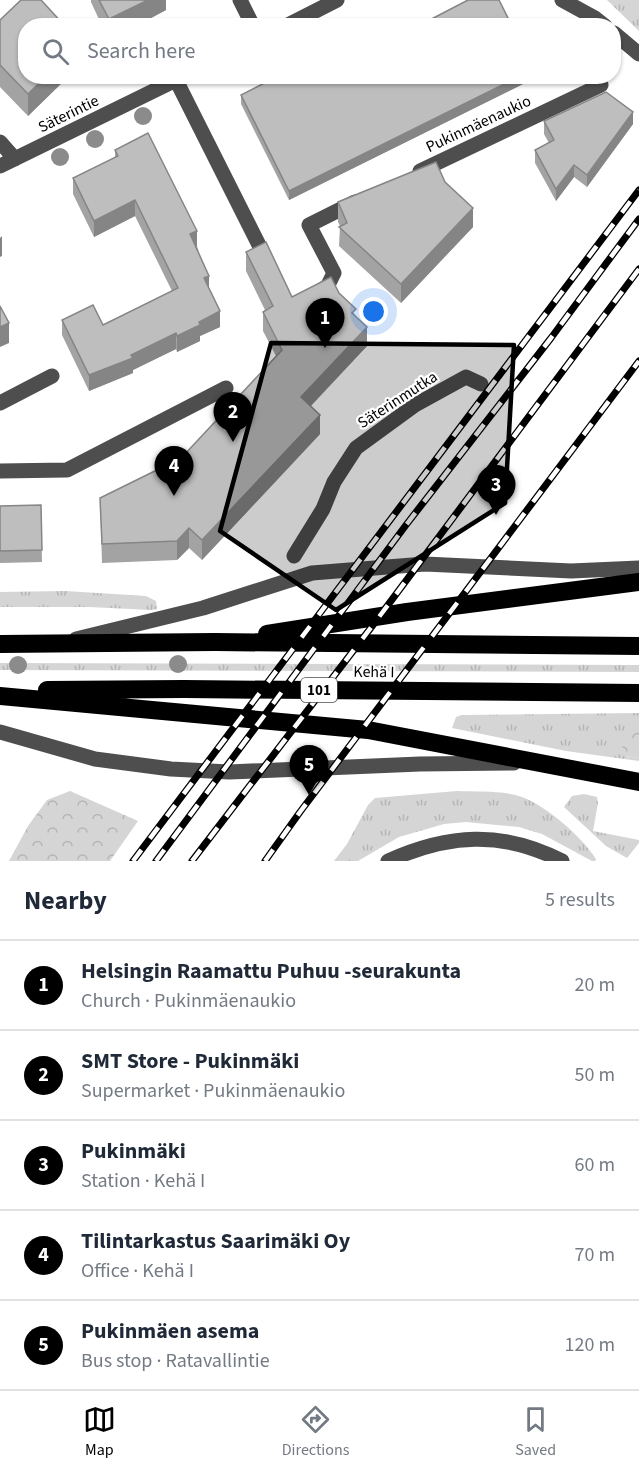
<!DOCTYPE html>
<html lang="en">
<head>
<meta charset="utf-8">
<style>
	body { margin:0; font-family:"Source Sans 3",sans-serif; background:#f2f2f3; color:#1f2937 }
	.you { position:absolute; left:374px; top:312px; width:21px; height:21px; margin:-15px; border:4px solid #fff; border-radius:50%; background:#1a73e8; box-shadow:0 0 0 9px #1a73e833 }
	.badge { display:grid; place-items:center; width:39px; height:39px; border-radius:50%; background:#000; color:#fff; font-size:20px; font-weight:700 }
	.pin { position:absolute; translate:-50% -50px; filter:drop-shadow(0 2px 3px #0008) }
	.pin::after { content:''; position:absolute; top:32px; width:21px; height:18px; background:inherit; clip-path:polygon(0 0,100% 0,50% 100%) }
	.list { margin:0; padding:0; list-style:none }
	h2 { display:flex; justify-content:space-between; align-items:center; height:78px; margin:0; padding:0 24px; font-size:26px }
	h2 small { font-size:20px; font-weight:400; color:#747a83 }
	.list li { display:grid; grid-template-columns:39px 1fr auto; gap:18px; align-items:center; box-sizing:border-box; height:90px; padding:0 24px; border-top:2px solid #e0e1e3 }
	.list b { display:block; font-size:22px; white-space:nowrap }
	.list p { margin:0; font-size:20px; white-space:nowrap; color:#747a83 }
	.list em { font-size:20px; font-style:normal; color:#747a83 }
	.icon { flex:none; width:33px; height:33px; fill:none; stroke:currentColor; stroke-width:2; stroke-linecap:round; stroke-linejoin:round }
	.map { position:relative; flex:none; width:639px; height:861px; overflow:hidden }
	.search { position:absolute; background:#fff; box-shadow:0 2px 4px #0004; left:18px; right:18px; top:18px; height:66px; display:flex; align-items:center; gap:15px; box-sizing:border-box; padding:0 21px; border-radius:24px; color:#747a83; font-size:22px }
	.sheet { height:528px; background:#fff }
	nav { display:flex; justify-content:space-around; align-items:center; box-sizing:border-box; height:84px; border-top:2px solid #e0e1e3; background:#fff; font-size:16px; color:#747a83 }
	nav a { display:grid; justify-items:center; gap:3px }
	nav .on { color:#000 }
	.map>svg:first-child { display:block }
</style>
</head>
<body>
<div class="map">
<svg width="639" height="861" viewBox="0 0 639 861">
	<defs>
		<pattern id="grass-tufts" width="24" height="20" patternUnits="userSpaceOnUse" patternTransform="scale(1.5)"><rect width="24" height="20" fill="#d5d5d5"/><path d="M3 7l-1-3M5 7V3M7 7l1-3M15 17l-1-3M17 17v-4M19 17l1-3" fill="none" stroke="#b5b5b5"/></pattern>
		<pattern id="forest-crowns" width="20" height="18" patternUnits="userSpaceOnUse" patternTransform="scale(1.5)"><rect width="20" height="18" fill="#d5d5d5"/><path d="M2 6a3 3 0 1 1 6 0M12 15a3 3 0 1 1 6 0" fill="none" stroke="#b5b5b5"/></pattern>
	</defs>
	<rect width="100%" height="100%" fill="#fff"/>
	<!-- grass -->
	<path fill="url(#grass-tufts)" d="M607,0h32v31l-31,-30z
		M65,591l81,5 10,5 1,8 -6,1 -62,-3h-89v-15z
		M0,663l639,2v7l-639,-2z
		M639,713v17h-9l-5,26 14,2v3l-73,-10 -114,-23 4,-11 6,-2z
		M457,791c21,1 45,-1 65,6 26,10 59,39 74,62l-1,2h-3l-50,-27 -23,-7 -53,-5 -22,2 -45,13 -41,24h-24l13,-17 21,-39 7,-7z
		M584,794l13,3 1,6 -5,28 46,9v3l-12,15 -21,-12 -42,-39 8,-11z"/>
	<!-- forest -->
	<path fill="url(#forest-crowns)" d="M630,730h9v28l-14,-2 -5,-17z
		M70,791l68,30 -28,40h-101l19,-35 19,-26z"/>
	<g fill="none" stroke-linecap="round" stroke-linejoin="round">
		<!-- minor -->
		<path stroke="#4e4e4e" stroke-width="15" d="M240,0l13,26
			M562,0l33,18 10,8
			M286,26l51,-26
			M614,33l25,21
			M176,80l86,171
			M0,142l15,17
			M0,166l184,-90
			M420,171l181,-86
			M323,289l4,-2 7,-14 -25,-48 46,-23
			M0,403l52,-27
			M0,471l67,-1 159,-82
			M294,556l29,-47 11,-27 22,-34 59,-43 51,-28 15,7
			M76,639l127,-31 109,-35 113,-9 146,7 68,-3
			M0,732l95,27 76,10 58,3 191,-8 94,-1
			M388,861c60,-27 114,-31 174,0"/>
		<!-- highway -->
		<path stroke="#000" stroke-width="18" d="M267,634l140,-22 232,-30
			M0,644l215,-2 424,4
			M47,690l137,-1 455,4
			M0,696l368,34 271,52"/>
		<defs>
			<path id="rail" d="M133,861l506,-671
				M156,861l250,-336 145,-187 88,-119
				M192,861l181,-236 266,-356
				M265,861l35,-49 339,-451"/>
		</defs>
		<!-- rail casing -->
		<use href="#rail" stroke="#000" stroke-width="7"/>
		<!-- rail -->
		<use href="#rail" stroke="#fff" stroke-width="4.5" stroke-dasharray="14" stroke-linecap="butt"/>
	</g>
	<!-- trees -->
	<g fill="#8b8b8b">
		<circle cx="143" cy="116" r="9"/>
		<circle cx="95" cy="139" r="9"/>
		<circle cx="60" cy="157" r="9"/>
		<circle cx="178" cy="664" r="9"/>
		<circle cx="18" cy="665" r="9"/>
	</g>
	<!-- wall -->
	<path fill="#a3a3a3" d="M91,0h75v10l-30,16h-34l-11,-24z
		M0,20l69,56 -41,40 -28,-29z
		M535,76v2l-246,122 -48,-96v-9z
		M544,121l89,3 -46,63 -13,-10 -18,24 -21,-38v-13l14,-7 -5,-9z
		M115,150l82,96 23,81 -20,9v5l-23,11 -1,-3 -43,21v3l-44,18 -27,-56v-15l41,5 69,-34 -37,-75 -41,21 -21,-43v-16l42,-20z
		M445,182l28,45 -72,76 -62,-57 1,-20 -2,-4v-20z
		M246,252l46,45 47,-4 17,23 11,30 -56,60 9,28 -118,126 -13,-12 -12,12 -75,3 -2,-65 70,-28 106,-114 -13,-25v-19l2,-2 -19,-39z
		M41,505l1,57 -42,1v-57z"/>
	<!-- shaded-wall -->
	<path fill="#858585" d="M148,0h18v10l-30,16h-27v-7z
		M46,76h23l-41,40v-22z
		M520,76h15v2l-246,122v-9z
		M633,112v12l-46,63v-12z
		M574,165v12l-18,24v-12z
		M135,200v16l-41,21v-16z
		M473,208v19l-72,76v-19z
		M197,231v15l-7,4v-16z
		M2,236v20l-2,1v-19z
		M209,276v15l-5,-13z
		M220,311v16l-20,9v5l-23,11v-16l22,-14z
		M9,323v20l-9,4v-20z
		M367,327v19l-66,70v-19z
		M176,333v16l-43,21v3l-44,18v-16z
		M320,415v19l-118,126v-20z
		M189,528v20l-12,12v-19z"/>
	<!-- building -->
	<path fill="#bebebe" stroke="#858585" stroke-width="1.5" d="M21,0h20l24,26h-39v50h20l-18,18 -28,-29v-45z
		M99,0h49l-39,19z
		M468,0h31l13,26h-94z
		M278,76h242l-231,115 -48,-96z
		M606,92l27,20 -46,63 -13,-10 -18,24 -21,-39 19,-10 -10,-19z
		M148,133l49,98 -7,3 19,42 -5,2 16,33 -21,11 1,3 -23,11 -1,-3 -45,22 2,3 -44,17 -27,-55 31,-15 10,20 75,-37 -43,-88 -41,21 -21,-43 45,-22 -3,-6z
		M436,162l9,20 28,26 -72,76 -62,-57 8,-4 -9,-21z
		M266,242l26,55 39,-20 8,16 17,16 -4,4 15,14 -66,70 19,18 -118,125 -13,-12 -12,13 -75,3 -2,-46 65,-32 5,4 112,-120 -19,-38 10,-6 -27,-54z
		M0,306l9,17 -9,4z
		M41,505l1,45 -42,1v-45z"/>
	<!-- marked area -->
	<path fill="#000" fill-opacity="0.2" stroke="#000" stroke-width="4.5" stroke-linejoin="round" d="M271,343l243,2 -9,158 -169,107 -116,-79z"/>
	<g text-anchor="middle" stroke-width="4.5" stroke-linejoin="round" paint-order="stroke">
		<!-- shield labels -->
		<rect fill="#fff" stroke="#4c4c4c" stroke-width="1.5" x="301" y="678" width="36" height="24" rx="4.5"/>
		<g font-size="15" font-weight="bold" fill="#000">
			<text x="319" y="695">101</text>
		</g>
		<!-- street labels -->
		<g font-size="16" fill="#000" stroke="#fff">
			<text transform="translate(68 113) rotate(-26)" y="6">Säterintie</text>
			<text transform="translate(478 123) rotate(-25)" y="6">Pukinmäenaukio</text>
			<text transform="translate(397 399) rotate(-33)" y="6">Säterinmutka</text>
			<text transform="translate(374 671) rotate(1)" y="6">Kehä I</text>
		</g>
	</g>
</svg>
<div class="you"></div>
<div class="pin badge" style="left:325px;top:348px">1</div>
<div class="pin badge" style="left:233px;top:442px">2</div>
<div class="pin badge" style="left:496px;top:515px">3</div>
<div class="pin badge" style="left:174px;top:496px">4</div>
<div class="pin badge" style="left:309px;top:795px">5</div>
<div class="search"><svg class="icon" aria-label="search" viewBox="0 0 24 24"><circle cx="10" cy="10" r="6"/><path d="M15 15l6 6"/></svg>Search here</div>
</div>
<section class="sheet">
<h2>Nearby<small>5 results</small></h2>
<ul class="list">
<li><span class="badge">1</span><div><b>Helsingin Raamattu Puhuu -seurakunta</b><p>Church · Pukinmäenaukio</p></div><em>20 m</em></li>
<li><span class="badge">2</span><div><b>SMT Store - Pukinmäki</b><p>Supermarket · Pukinmäenaukio</p></div><em>50 m</em></li>
<li><span class="badge">3</span><div><b>Pukinmäki</b><p>Station · Kehä I</p></div><em>60 m</em></li>
<li><span class="badge">4</span><div><b>Tilintarkastus Saarimäki Oy</b><p>Office · Kehä I</p></div><em>70 m</em></li>
<li><span class="badge">5</span><div><b>Pukinmäen asema</b><p>Bus stop · Ratavallintie</p></div><em>120 m</em></li>
</ul>
</section>
<nav>
<a class="on"><svg class="icon" aria-label="map" viewBox="0 0 24 24"><path d="M3 6l6-2 6 2 6-2v14l-6 2-6-2-6 2zM9 4v14M15 6v14"/></svg>Map</a>
<a><svg class="icon" aria-label="directions" viewBox="0 0 24 24"><path d="M12 3l9 9-9 9-9-9zM9 14v-3h6M13 9l2 2-2 2"/></svg>Directions</a>
<a><svg class="icon" aria-label="saved" viewBox="0 0 24 24"><path d="M7 4h10v16l-5-4-5 4z"/></svg>Saved</a>
</nav>
</body>
</html>
